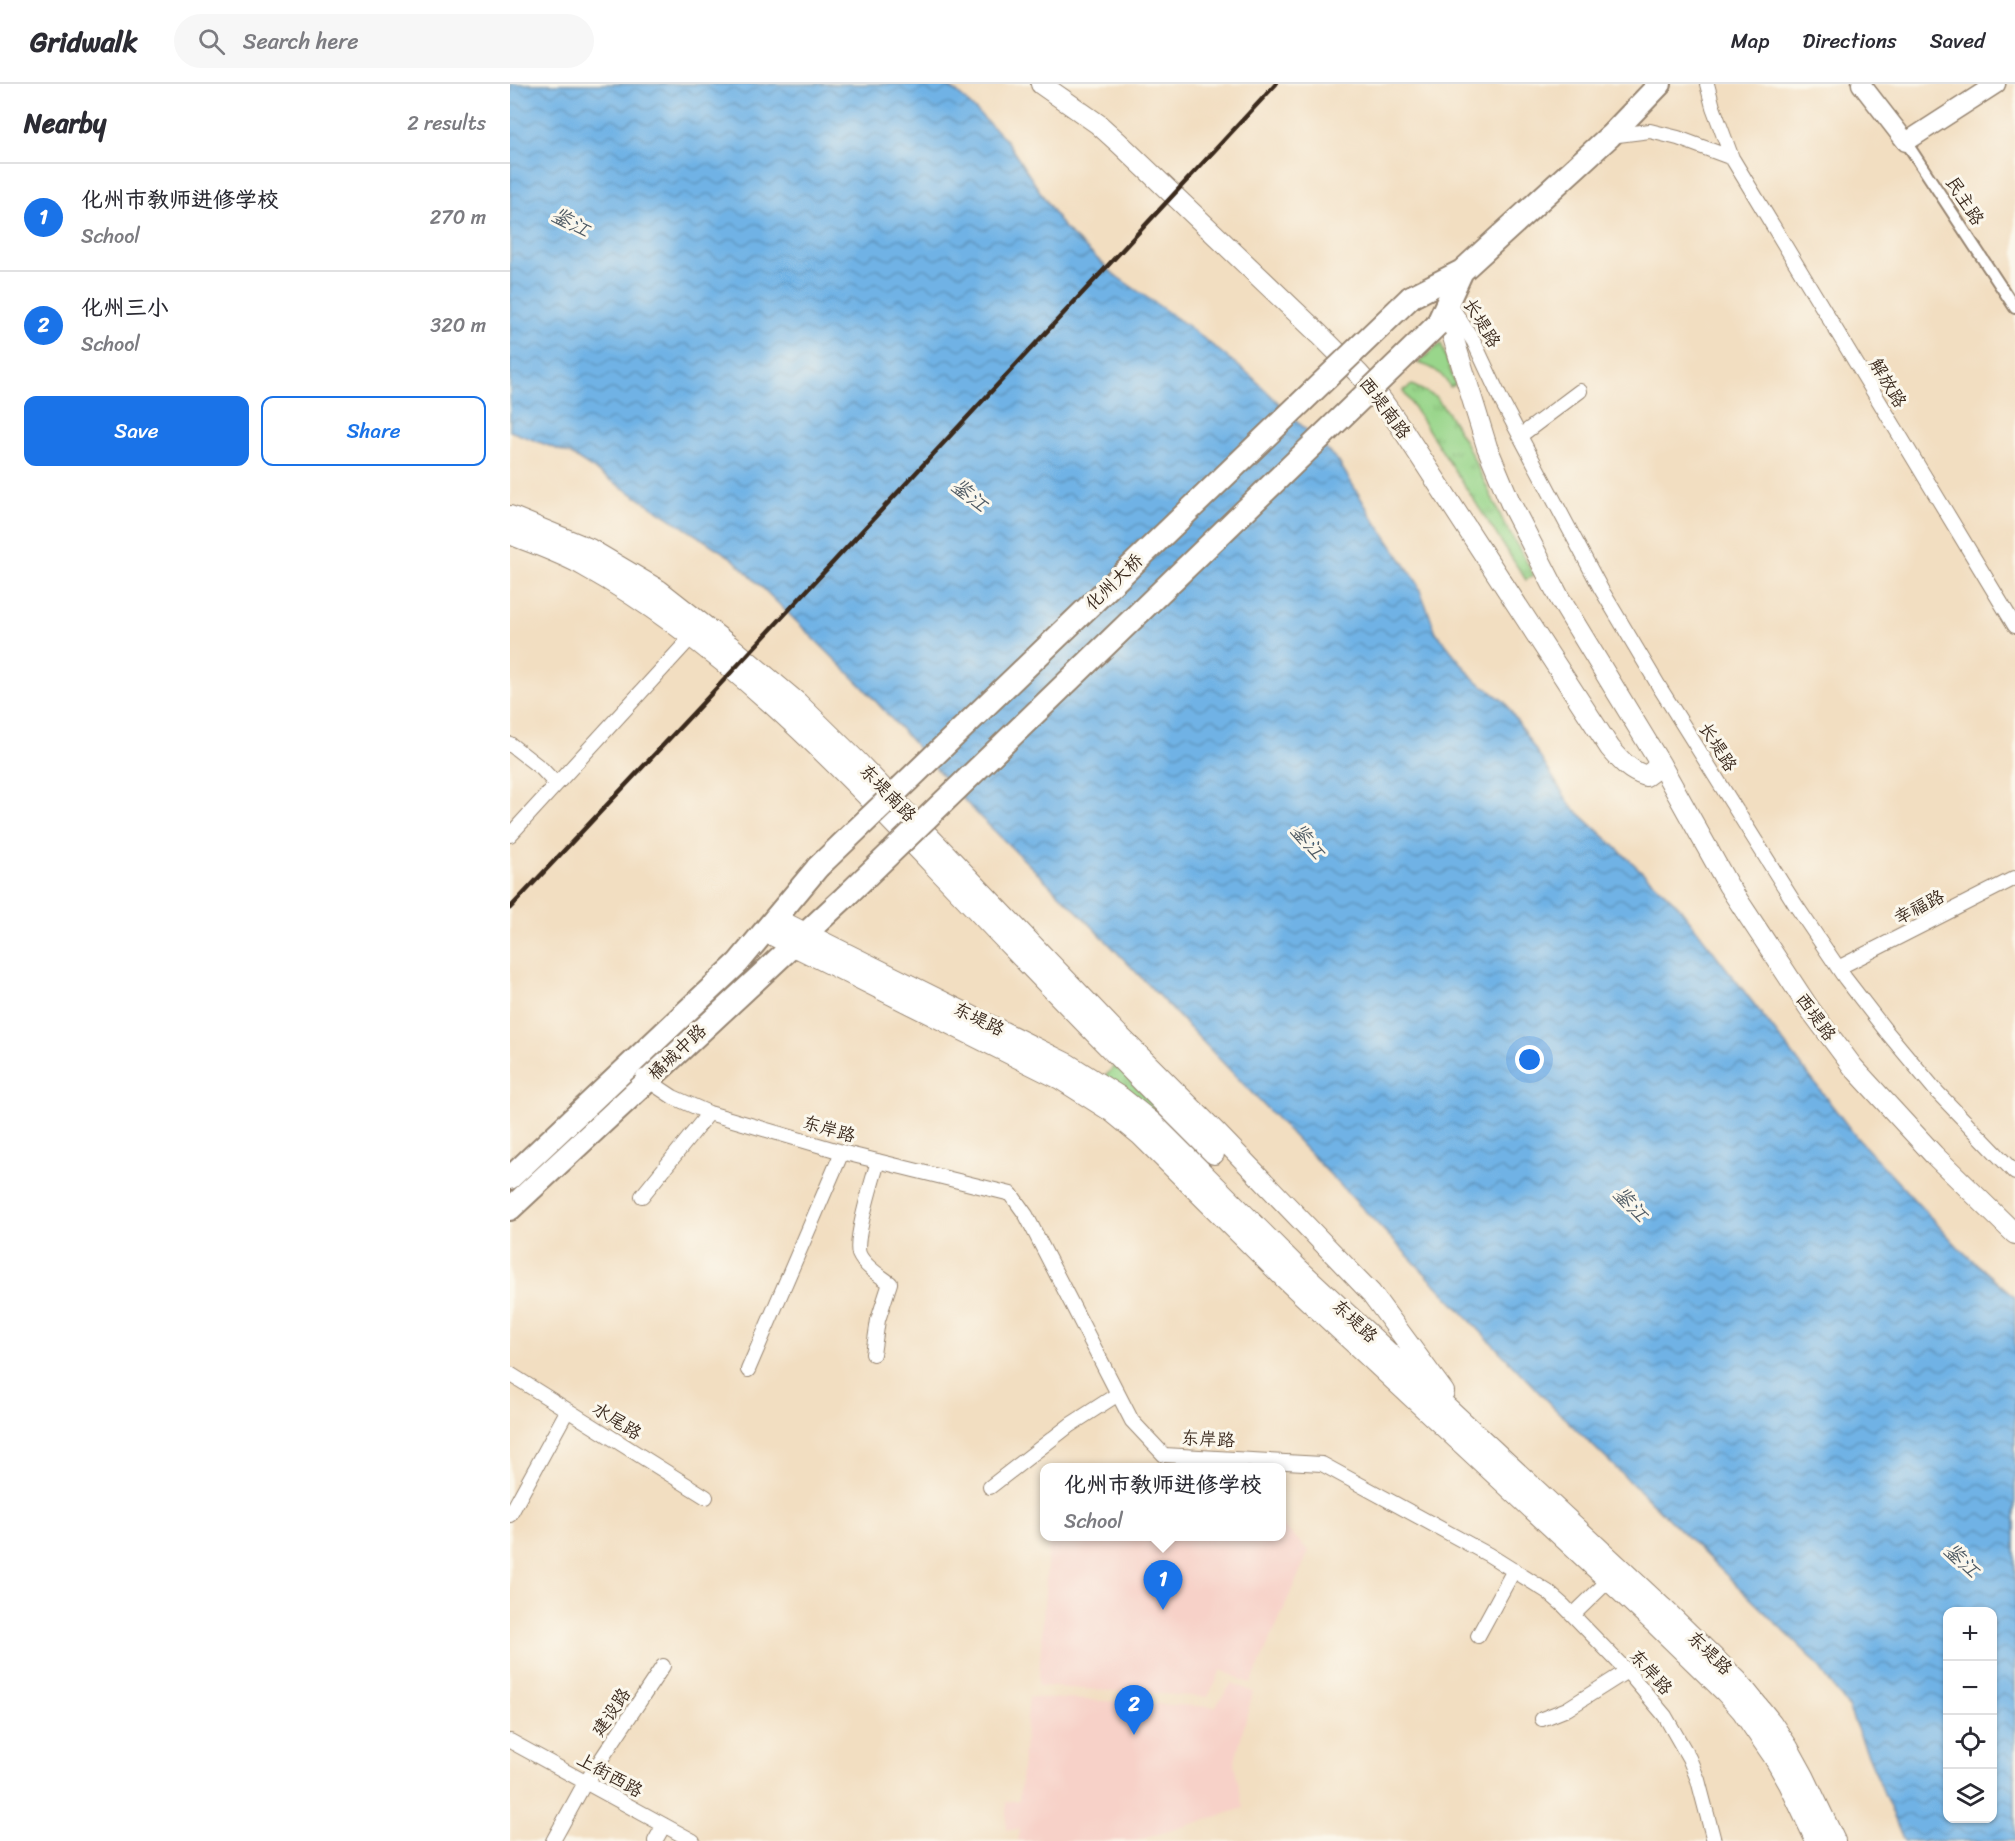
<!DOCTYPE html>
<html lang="en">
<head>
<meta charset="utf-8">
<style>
	body { margin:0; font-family:Sriracha,"LXGW WenKai TC",sans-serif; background:#f7f7f7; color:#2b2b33 }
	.controls { position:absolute; right:18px; bottom:18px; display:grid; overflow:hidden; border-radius:12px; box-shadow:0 2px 4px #0004 }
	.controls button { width:54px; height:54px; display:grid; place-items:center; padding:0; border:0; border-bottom:2px solid #e1e1e2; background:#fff; color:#2b2b33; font:30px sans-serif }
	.you { position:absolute; left:1020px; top:976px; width:21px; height:21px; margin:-15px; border:4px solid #fff; border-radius:50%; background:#1a73e8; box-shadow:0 0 0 9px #1a73e833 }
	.badge { display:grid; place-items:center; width:39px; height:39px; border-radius:50%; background:#1a73e8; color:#fff; font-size:20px; font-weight:700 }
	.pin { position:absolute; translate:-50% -50px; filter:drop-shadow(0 2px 3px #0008) }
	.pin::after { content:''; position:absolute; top:32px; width:21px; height:18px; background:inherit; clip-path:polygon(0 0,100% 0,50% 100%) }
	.popup { position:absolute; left:530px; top:1379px; width:246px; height:78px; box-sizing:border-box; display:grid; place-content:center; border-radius:12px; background:#fff; filter:drop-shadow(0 2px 4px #0005); font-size:20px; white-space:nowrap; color:#7c7c81 }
	.popup b { font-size:22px; color:#2b2b33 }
	.popup::after { content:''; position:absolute; left:50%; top:100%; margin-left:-12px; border:12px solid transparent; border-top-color:#fff }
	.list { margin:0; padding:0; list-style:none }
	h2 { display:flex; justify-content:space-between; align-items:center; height:78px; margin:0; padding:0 24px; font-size:26px }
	h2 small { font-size:20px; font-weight:400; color:#7c7c81 }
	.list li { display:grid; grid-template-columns:39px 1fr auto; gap:18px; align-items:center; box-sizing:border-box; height:108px; padding:0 24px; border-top:2px solid #e1e1e2 }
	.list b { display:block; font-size:22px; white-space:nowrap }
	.list p { margin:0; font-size:20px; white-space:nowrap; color:#7c7c81 }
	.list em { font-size:20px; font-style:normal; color:#7c7c81 }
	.actions { display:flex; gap:12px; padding:18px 24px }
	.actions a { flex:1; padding:14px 0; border:2px solid #1a73e8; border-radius:12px; text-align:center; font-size:21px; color:#1a73e8 }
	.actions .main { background:#1a73e8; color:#fff }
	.icon { flex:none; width:33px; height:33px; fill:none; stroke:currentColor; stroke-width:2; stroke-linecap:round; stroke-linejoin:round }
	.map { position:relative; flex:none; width:1505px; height:1757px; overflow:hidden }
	header { display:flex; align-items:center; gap:36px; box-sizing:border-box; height:84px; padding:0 30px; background:#fff; border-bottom:2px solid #e1e1e2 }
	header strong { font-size:28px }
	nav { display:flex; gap:33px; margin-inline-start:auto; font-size:21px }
	.search { width:420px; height:54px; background:#f7f7f7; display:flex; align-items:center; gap:15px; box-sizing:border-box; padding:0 21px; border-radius:33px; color:#7c7c81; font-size:22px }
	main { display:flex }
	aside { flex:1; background:#fff }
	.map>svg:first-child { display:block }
</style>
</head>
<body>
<header>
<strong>Gridwalk</strong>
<div class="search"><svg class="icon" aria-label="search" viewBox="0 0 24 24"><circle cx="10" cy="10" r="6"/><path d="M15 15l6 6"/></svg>Search here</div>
<nav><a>Map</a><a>Directions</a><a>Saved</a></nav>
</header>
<main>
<aside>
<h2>Nearby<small>2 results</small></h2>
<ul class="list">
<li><span class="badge">1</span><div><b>化州市教师进修学校</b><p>School</p></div><em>270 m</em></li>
<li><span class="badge">2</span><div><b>化州三小</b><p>School</p></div><em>320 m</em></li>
</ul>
<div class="actions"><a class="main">Save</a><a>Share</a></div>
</aside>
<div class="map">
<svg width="1505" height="1757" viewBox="0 0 1505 1757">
	<defs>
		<pattern id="grass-tufts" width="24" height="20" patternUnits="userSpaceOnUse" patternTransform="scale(1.5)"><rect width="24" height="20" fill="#99d68b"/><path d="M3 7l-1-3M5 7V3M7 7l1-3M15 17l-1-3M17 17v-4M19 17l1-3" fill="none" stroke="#85b878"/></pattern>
		<pattern id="water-waves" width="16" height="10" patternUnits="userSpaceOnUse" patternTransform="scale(1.5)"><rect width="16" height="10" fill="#70b2e5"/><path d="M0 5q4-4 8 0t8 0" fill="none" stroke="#5d91b9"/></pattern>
	</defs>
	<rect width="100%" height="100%" fill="#fbf7ec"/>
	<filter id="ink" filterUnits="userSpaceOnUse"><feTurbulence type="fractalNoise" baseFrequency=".0167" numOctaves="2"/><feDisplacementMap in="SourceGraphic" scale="12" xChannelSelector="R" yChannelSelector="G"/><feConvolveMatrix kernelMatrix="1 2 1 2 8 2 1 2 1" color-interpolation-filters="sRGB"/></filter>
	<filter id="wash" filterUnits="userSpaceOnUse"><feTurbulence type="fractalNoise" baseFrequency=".008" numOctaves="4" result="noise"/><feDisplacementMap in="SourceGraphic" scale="24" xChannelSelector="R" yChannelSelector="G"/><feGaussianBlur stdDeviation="1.35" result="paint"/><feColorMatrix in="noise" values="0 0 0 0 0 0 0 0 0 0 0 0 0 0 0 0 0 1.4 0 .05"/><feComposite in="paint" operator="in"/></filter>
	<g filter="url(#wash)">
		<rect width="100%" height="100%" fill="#f2dec1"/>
		<!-- built -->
		<path fill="#f7d1c8" d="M772,1441l27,26 -58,133 -30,-14 -13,27 -170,-11 11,-149 232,-1z
			M722,1599l21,9 -19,72 10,44 -108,33h-118l2,-12 -14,1v-28l13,-2 10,-103 186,10z"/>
		<!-- grass -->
		<path fill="url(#grass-tufts)" stroke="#6a8054" stroke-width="1.5" d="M931,259l14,42 -5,2c-8,-14 -17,-20 -32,-24z
			M902,301l24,12 13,18 18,30 37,78 30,52 -8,5 -123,-189z
			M605,981l68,70 -3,3 -76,-60z"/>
		<!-- water -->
		<path fill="url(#water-waves)" stroke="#566e82" stroke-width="1.5" fill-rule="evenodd" d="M0,0h435l12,8 49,48 58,88 52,48 72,50 63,50 87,85 35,57 44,64 19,50 37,46 32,24 66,104 106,98 180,234 104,112 54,47v544h-111l-56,-134 -35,-48 -259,-251 -464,-484 -116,-113 -111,-124 -131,-129 -162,-104 -60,-23zM1438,1528h44v206h-44z"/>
	</g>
	<g filter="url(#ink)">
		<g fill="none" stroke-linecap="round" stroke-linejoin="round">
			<defs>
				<path id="pedestrian" d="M1396,58l109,166"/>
				<path id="minor" d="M1197,0l6,23 19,51 283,468
					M1100,52l40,-5 28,7 54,20
					M941,222l23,36 29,62 98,185 59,99 135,216 50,74 41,53 51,61 78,81
					M1010,352l60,-45
					M0,660l32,25 14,15
					M0,751l187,-204
					M1328,884l177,-90
					M133,993l30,20 36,16 140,41 162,40 15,21 106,206 32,34 158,9 167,91 59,37 16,14 63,65 38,45 24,42 9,22 16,61
					M132,1112l67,-83
					M363,1270l5,-34 12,-37c-10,-7 -26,-17 -31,-29 -5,-15 14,-75 19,-93
					M238,1286l94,-218
					M0,1290l196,123
					M480,1403l80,-62 48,-31
					M0,1431l57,-104
					M1063,1531l35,-34
					M968,1552l36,-66
					M1032,1635l25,-10 60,-38
					M0,1657l183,100
					M43,1757l29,-53 81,-122
					M145,1757l9,-16"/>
				<path id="tertiary" d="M1351,0l45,58 90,-58"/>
				<path id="secondary" d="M531,0l57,40 21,19 201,192 39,39 22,25 22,31 207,318c11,13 20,23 36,28l15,-11
					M938,218l5,35 34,110 23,55 50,97 101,166 67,120 81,123 44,59 81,88 81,79
					M0,432l80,33 69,41 70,55 69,58 59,58 261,273 99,99 154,160 73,99
					M0,450c24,10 51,19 74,32 147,82 260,206 375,326 84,89 169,176 255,262
					M265,834l293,146 54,34 30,24 146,146 364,339 76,74 34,42 16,24 16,29 31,65
					M254,847l296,148 52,33 28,23 146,145 365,340 74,72 17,19 31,45 16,28 27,57"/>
				<path id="primary" d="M901,213l51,-26 148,-135 50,-52
					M927,241l25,-54
					M0,1094l228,-215 80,-96
					M0,1125l336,-313"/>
			</defs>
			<!-- pedestrian casing -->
			<use href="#pedestrian" stroke="#968470" stroke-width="14"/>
			<!-- minor casing -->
			<use href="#minor" stroke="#968470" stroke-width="16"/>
			<!-- tertiary casing -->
			<use href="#tertiary" stroke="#968470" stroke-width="21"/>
			<!-- secondary casing -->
			<use href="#secondary" stroke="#968470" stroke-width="22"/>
			<!-- primary casing -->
			<use href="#primary" stroke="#968470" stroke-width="26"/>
			<!-- pedestrian -->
			<use href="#pedestrian" stroke="#fff" stroke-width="10"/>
			<!-- minor -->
			<use href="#minor" stroke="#fff" stroke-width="14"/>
			<!-- tertiary -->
			<use href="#tertiary" stroke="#fff" stroke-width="18"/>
			<!-- secondary -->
			<use href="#secondary" stroke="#fff" stroke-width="20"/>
			<!-- primary -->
			<use href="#primary" stroke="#fff" stroke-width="22"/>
			<!-- rail -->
			<path stroke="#3b2a1e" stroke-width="4.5" d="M0,824l189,-201 577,-623"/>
			<defs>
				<path id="primary-bridge" d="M308,783l593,-570
					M336,812l591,-571"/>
			</defs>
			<!-- primary-bridge casing -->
			<use href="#primary-bridge" stroke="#968470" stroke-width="26" stroke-linecap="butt"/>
			<!-- primary-bridge -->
			<use href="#primary-bridge" stroke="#fff" stroke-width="22"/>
		</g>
	</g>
	<g text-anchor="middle" stroke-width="6" stroke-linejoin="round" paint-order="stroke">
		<!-- street labels -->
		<g font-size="18" fill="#3b2a1e" stroke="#fbf7ec">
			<text transform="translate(1455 117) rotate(57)" y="6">民主路</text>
			<text transform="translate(972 239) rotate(59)" y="6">长堤路</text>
			<text transform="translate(1378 299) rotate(59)" y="6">解放路</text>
			<text transform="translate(875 324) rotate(53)" y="6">西堤南路</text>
			<text transform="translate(604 498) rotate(-44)" y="6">化州大桥</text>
			<text transform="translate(1208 663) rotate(58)" y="6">长堤路</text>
			<text transform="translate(378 709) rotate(46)" y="6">东堤南路</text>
			<text transform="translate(1409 823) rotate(-27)" y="6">幸福路</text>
			<text transform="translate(1306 933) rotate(54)" y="6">西堤路</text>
			<text transform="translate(469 935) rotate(26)" y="6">东堤路</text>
			<text transform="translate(167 968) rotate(-43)" y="6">橘城中路</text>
			<text transform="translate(319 1045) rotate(16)" y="6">东岸路</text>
			<text transform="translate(845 1237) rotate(43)" y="6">东堤路</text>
			<text transform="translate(107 1337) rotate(32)" y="6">水尾路</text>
			<text transform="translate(698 1355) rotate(3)" y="6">东岸路</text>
			<text transform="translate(1200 1569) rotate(44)" y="6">东堤路</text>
			<text transform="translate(1141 1588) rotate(48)" y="6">东岸路</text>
			<text transform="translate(101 1628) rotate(-56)" y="6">建设路</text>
			<text transform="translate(100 1691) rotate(29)" y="6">上街西路</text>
		</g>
		<!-- water labels -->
		<g font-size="20" font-style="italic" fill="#4e5a64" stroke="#fbf7ec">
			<text transform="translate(61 138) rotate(28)" y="7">鉴江</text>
			<text transform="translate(460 411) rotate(39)" y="7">鉴江</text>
			<text transform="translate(798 757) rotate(50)" y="7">鉴江</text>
			<text transform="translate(1121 1120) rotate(47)" y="7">鉴江</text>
			<text transform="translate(1452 1476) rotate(44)" y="7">鉴江</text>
		</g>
	</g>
</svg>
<div class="controls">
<button>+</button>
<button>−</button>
<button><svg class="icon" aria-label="locate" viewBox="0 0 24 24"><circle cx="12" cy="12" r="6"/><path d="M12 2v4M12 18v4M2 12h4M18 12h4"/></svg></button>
<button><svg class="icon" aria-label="layers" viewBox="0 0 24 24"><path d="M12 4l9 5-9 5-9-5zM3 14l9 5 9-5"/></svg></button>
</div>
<div class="you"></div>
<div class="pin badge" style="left:653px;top:1526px">1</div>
<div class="popup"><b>化州市教师进修学校</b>School</div>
<div class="pin badge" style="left:624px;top:1651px">2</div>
</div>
</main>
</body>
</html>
